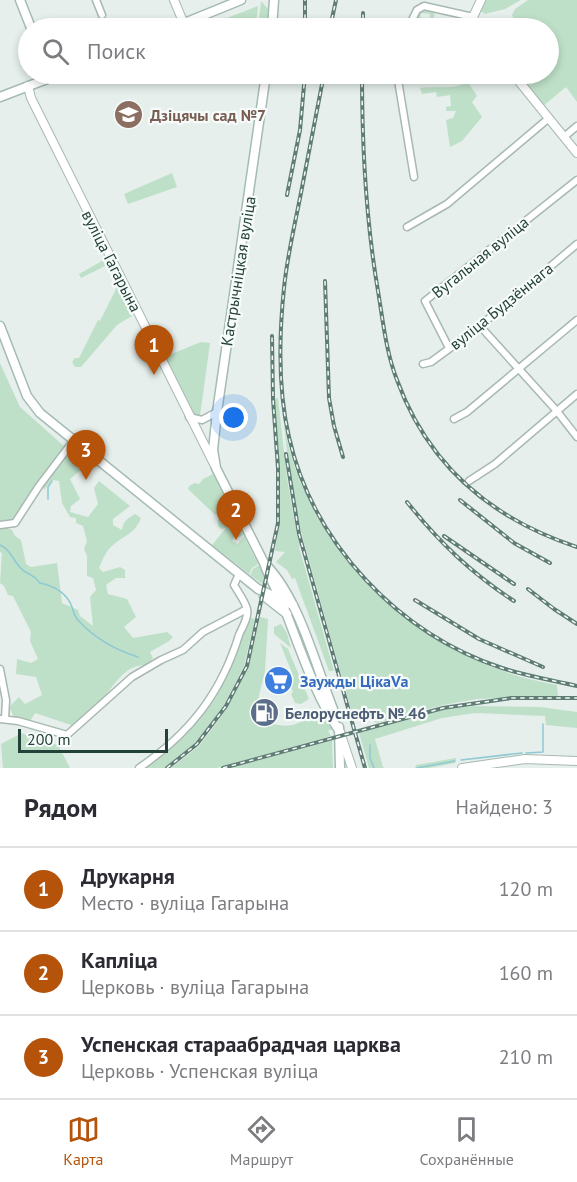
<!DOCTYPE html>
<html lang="ru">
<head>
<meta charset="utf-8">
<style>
	body { margin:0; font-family:"PT Sans",sans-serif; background:#f2f2f3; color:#2b2b33 }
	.scale { position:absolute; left:18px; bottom:15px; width:150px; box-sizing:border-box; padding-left:6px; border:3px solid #24423a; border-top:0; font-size:16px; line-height:21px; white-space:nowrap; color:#24423a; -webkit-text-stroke:4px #f7fbf9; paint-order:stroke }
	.you { position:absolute; left:234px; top:418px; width:21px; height:21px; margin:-15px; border:4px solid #fff; border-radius:50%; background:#1a73e8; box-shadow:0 0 0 9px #1a73e833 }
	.badge { display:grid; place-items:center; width:39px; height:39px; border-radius:50%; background:#b45309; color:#fff; font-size:20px; font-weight:700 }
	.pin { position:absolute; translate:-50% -50px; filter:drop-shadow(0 2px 3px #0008) }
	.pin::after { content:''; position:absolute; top:32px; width:21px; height:18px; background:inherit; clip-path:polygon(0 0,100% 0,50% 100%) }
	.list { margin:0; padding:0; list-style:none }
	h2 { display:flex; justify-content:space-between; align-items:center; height:78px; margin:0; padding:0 24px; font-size:26px }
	h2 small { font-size:20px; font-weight:400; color:#7c7c81 }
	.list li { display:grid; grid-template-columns:39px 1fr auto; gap:18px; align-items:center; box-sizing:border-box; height:84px; padding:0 24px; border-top:2px solid #e1e1e2 }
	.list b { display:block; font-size:22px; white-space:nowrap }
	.list p { margin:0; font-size:20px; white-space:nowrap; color:#7c7c81 }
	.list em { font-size:20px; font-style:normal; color:#7c7c81 }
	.icon { flex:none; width:33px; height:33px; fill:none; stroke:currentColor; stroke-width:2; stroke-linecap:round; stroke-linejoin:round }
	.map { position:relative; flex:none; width:577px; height:768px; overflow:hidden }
	.search { position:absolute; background:#fff; box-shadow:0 3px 9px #0003; left:18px; right:18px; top:18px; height:66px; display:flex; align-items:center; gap:15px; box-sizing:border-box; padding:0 21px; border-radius:33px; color:#7c7c81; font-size:22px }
	.sheet { height:330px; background:#fff }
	nav { display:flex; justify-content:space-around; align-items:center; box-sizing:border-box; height:84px; border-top:2px solid #e1e1e2; background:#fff; font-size:16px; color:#7c7c81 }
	nav a { display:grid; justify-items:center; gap:3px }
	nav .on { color:#b45309 }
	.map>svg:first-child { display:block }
</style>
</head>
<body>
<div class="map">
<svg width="577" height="768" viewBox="0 0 577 768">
	<rect width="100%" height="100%" fill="#e6efeb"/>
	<!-- green -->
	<path fill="#bfe0c8" d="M484,0h37l-16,9 -20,5 -6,-4z
		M528,0h49v102l-11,-15 -23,19 -27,-32h32v-46l-46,-1 -18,1 15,-10 11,5 4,-4 -2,-4 3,-6z
		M261,1l7,8 -1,19h-9z
		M258,6l-1,11 -29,11h-27z
		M424,10l11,2 -3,16h-3l1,-14 -9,-1 -1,12 -3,3 -4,-3 4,-11z
		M468,82l9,14 -5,6 10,15 -20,24 -12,6 -4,-27 7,-2 3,-7h-10v-4l5,-1 -1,-11 -13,2 -1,-5 -14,2 -2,-6c16,-2 35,2 48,-6z
		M172,173l5,14 -49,17 -4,-10z
		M102,261l5,4 -26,13 -2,-4z
		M117,287l15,29 -15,9 -36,42h-6l-3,-5 3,-4h4l19,-38 2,1z
		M201,342l9,1 -10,73 -8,-3 -28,-56z
		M0,363l20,44 45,40 -32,43 -20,31 -13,3z
		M278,398l9,80 10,57 4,10 -2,2 35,124h-5l-34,-93 -3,1 -5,-9 -11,-8 9,-10 -10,-1c9,-51 4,-101 -1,-152z
		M281,398c3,11 3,24 5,36 2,13 7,27 11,39 33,92 113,163 203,197 18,7 38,11 57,15l1,11 -81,3 -34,6 -66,18 -17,-8 -7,2 -52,-185 -11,-55z
		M69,450l5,5 -3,4 10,11 -11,9 10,20 -9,7 -1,6 18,5 10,-13 -4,-16 5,-7 31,25 -17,13v6l9,5c1,-9 5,-11 13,-16l6,4c-5,15 -18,18 -29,28 -6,5 -10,15 -13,22l4,4 17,-5 5,3v8h-9l-10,7 2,9 19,5 9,18 -12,10 9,11 34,-6 6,5 -4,4 -19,11 3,6 -7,7c-24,0 -32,23 -47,37 -10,9 -11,7 -19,20l-9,3 -36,-12 -6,10 -14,-4 -6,-12 10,-10 6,7 17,-9 -6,-18 -20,-3 1,-15 14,4 7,-4 -8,-18 1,-9 -18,-36 -5,-1 -4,-9 -4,-3 2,-30 -2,-1v-24l4,-1 8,3 3,6 6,4 5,24 5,3 26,-4 5,40 16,7 2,6 13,10 -3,-29 6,-7 -3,-12 -6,-2v-20l-3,-7 3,-8 -4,-15 -7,-3v-5l-6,-1 -8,-14 -3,-22 -7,-1 -8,10 -1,-6z
		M213,474l30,61 -4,2 -4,-1 -3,5 6,3 6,-8 14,28 -6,4 -3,6 -37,-29 14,-17 -5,1 -3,-3v-6l2,-3 -7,-4 -25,-24 1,-3 6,-3 4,1 4,-5z
		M259,565l8,17 -3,3 -14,-10 3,-6z
		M248,617l7,2 -11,47 -20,39 -28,38 -31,25h-22l62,-58z
		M260,617l8,2 -3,52 -8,33 10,18c28,9 32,0 56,-13l9,20 -4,2 3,5 -114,32h-46l28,-22 29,-39 21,-41z
		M281,624l6,9 4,15 -17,-14v-7z
		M280,643l8,6 21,50 -8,5 -6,-1 -4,-9 2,-2 -5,-11 6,-3z
		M473,706l67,1 37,5v16l-31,-3 -1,-9 -70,-3 -33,5 -67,21 8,28 2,1h-16l-10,-35 84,-23z
		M18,732l40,13 12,23h-67l-2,-24 17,-9z
		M332,740l1,28h-102l13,-4z
		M456,758l-1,5 -26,5h-14l1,-3z"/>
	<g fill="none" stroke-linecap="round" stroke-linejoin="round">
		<!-- stream -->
		<path stroke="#8ec9d4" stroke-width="1.5" d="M48,499v-12l4,-6
			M0,545c12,5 14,19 24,26 8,5 10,4 16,12 14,3 27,10 32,24 2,6 2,9 6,13 16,18 38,30 60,37
			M370,745v13l4,10
			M526,753l17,-1v-28
			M461,760l61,-7
			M417,768l38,-7"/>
		<defs>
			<path id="minor" d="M96,0l6,15
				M408,28l9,-18 7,-4 49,11
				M397,74l17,103
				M564,137l13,-11
				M407,227l40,-23 102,-86
				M480,326l76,84 21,27
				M449,348l-24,-47 152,-121
				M423,364l8,-2 49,-36 97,-82
				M189,417l13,3 15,-8
				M454,419l13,-7 110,-92
				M469,481l26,-17 82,-70
				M0,525l15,-2 24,-37 35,-46
				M0,669l6,31 -1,19
				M0,719l18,2 49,14 65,-58 29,-17 22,-10 20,-18 44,-23
				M139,768c50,-34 82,-74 100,-133 3,-7 10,-18 8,-26 -2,-8 -9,-17 -13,-24l5,-11"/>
			<path id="tertiary" d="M174,0l10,24
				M478,28l-5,-11 8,-17
				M513,74l64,79
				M28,86l3,12 183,366
				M340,732l12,36
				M462,768l63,-9 52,2"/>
			<path id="secondary" d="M20,0l11,28
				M172,28l69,-28
				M272,28l2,-28
				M266,74l-49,338 -4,38 3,18 48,95c5,15 14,28 19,42 17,42 31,89 57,127
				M0,97l60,-23
				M0,326l27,70 13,17 218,176 35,16
				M265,564c34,34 50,100 68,145
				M264,596l23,18
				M339,727l1,41"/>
		</defs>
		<!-- minor casing -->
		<use href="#minor" stroke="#a8b8b2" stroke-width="9"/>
		<!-- tertiary casing -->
		<use href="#tertiary" stroke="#a8b8b2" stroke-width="10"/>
		<!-- secondary casing -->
		<use href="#secondary" stroke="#a4bbb3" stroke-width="11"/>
		<!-- minor -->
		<use href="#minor" stroke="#fff" stroke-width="6"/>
		<!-- tertiary -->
		<use href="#tertiary" stroke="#fff" stroke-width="8"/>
		<!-- secondary -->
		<use href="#secondary" stroke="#fff" stroke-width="8"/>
		<defs>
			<path id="rail" d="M305,28v-28
				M330,28l6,-28
				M363,28v-15
				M324,74c-8,41 -16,83 -24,124 -6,30 -13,60 -16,90 -5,48 -6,102 5,149 24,107 110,197 213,231 24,8 50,12 75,18
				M362,74c0,71 4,147 16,217 5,30 8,61 19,89 31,85 95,139 180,167
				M287,195l13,-65 5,-56
				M325,281l4,117 5,28 9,31
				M286,454l13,80 66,234
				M460,500l54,43 36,20
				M407,502c32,40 64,71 107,99
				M444,536l70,48
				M528,589l26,20 23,15
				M415,600l64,39 64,28
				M167,768l30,-24 29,-38 21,-40 31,-143v-55l-5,-69 -1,-63
				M223,768l220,-60 68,-10h66"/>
		</defs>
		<!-- rail casing -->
		<use href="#rail" stroke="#5f7d75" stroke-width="4"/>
		<!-- rail -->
		<use href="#rail" stroke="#f7fbf9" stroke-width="1.5" stroke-dasharray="4.5" stroke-linecap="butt"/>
	</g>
	<!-- icons -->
	<defs>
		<symbol id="school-disc" viewBox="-11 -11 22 22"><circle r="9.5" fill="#8d6e63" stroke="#f7fbf9"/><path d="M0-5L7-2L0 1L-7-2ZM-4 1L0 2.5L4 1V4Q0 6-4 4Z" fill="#fff"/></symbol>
		<symbol id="supermarket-disc" viewBox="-11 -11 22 22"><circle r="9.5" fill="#3f7fe0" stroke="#f7fbf9"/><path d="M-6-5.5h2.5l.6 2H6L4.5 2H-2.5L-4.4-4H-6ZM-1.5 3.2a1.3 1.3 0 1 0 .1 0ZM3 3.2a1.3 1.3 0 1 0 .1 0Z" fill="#fff"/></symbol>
		<symbol id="fuel-disc" viewBox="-11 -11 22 22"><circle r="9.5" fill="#5c6f8a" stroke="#f7fbf9"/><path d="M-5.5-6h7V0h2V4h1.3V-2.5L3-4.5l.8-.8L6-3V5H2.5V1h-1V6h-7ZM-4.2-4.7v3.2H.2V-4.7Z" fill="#fff"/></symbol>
	</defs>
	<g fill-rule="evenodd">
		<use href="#school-disc" x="112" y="98" width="33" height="33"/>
		<use href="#supermarket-disc" x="262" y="664" width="33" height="33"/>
		<use href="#fuel-disc" x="248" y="696" width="33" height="33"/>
	</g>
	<g text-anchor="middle" stroke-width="4.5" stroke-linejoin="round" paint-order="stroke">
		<!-- education labels -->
		<g font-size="16" font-weight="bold" fill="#785e54" stroke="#f7fbf9" text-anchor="start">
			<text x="150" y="121">Дзіцячы сад №7</text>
		</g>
		<!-- street labels -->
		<g font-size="16" fill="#24423a" stroke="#f7fbf9">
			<text transform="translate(480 257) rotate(-39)" y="6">Вугальная вуліца</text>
			<text transform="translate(112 261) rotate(63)" y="6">вуліца Гагарына</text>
			<text transform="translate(238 271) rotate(-81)" y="6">Кастрычніцкая вуліца</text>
			<text transform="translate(501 306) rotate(-39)" y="6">вуліца Будзённага</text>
		</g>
		<!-- shop labels -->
		<g font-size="16" font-weight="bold" fill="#366cbe" stroke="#f7fbf9" text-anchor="start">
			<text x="300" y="687">Заужды ЦікаVа</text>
		</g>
		<!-- service labels -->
		<g font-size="16" font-weight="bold" fill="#4e5e75" stroke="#f7fbf9" text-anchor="start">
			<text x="285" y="719">Белоруснефть № 46</text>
		</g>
	</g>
</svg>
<div class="scale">200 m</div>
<div class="you"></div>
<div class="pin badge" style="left:154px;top:375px">1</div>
<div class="pin badge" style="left:236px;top:540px">2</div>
<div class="pin badge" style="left:86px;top:480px">3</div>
<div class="search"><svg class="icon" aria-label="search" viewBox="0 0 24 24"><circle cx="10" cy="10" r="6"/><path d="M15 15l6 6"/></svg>Поиск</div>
</div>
<section class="sheet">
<h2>Рядом<small>Найдено: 3</small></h2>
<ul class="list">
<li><span class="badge">1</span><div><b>Друкарня</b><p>Место · вуліца Гагарына</p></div><em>120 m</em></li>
<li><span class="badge">2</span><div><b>Капліца</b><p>Церковь · вуліца Гагарына</p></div><em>160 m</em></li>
<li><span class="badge">3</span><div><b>Успенская стараабрадчая царква</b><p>Церковь · Успенская вуліца</p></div><em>210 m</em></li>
</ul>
</section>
<nav>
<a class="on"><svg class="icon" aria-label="map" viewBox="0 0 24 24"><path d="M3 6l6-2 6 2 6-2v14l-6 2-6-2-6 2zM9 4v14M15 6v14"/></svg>Карта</a>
<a><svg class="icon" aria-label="directions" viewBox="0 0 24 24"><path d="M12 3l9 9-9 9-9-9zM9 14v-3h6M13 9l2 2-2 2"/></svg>Маршрут</a>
<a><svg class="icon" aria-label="saved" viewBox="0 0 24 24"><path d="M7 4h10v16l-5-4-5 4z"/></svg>Сохранённые</a>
</nav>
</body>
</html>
